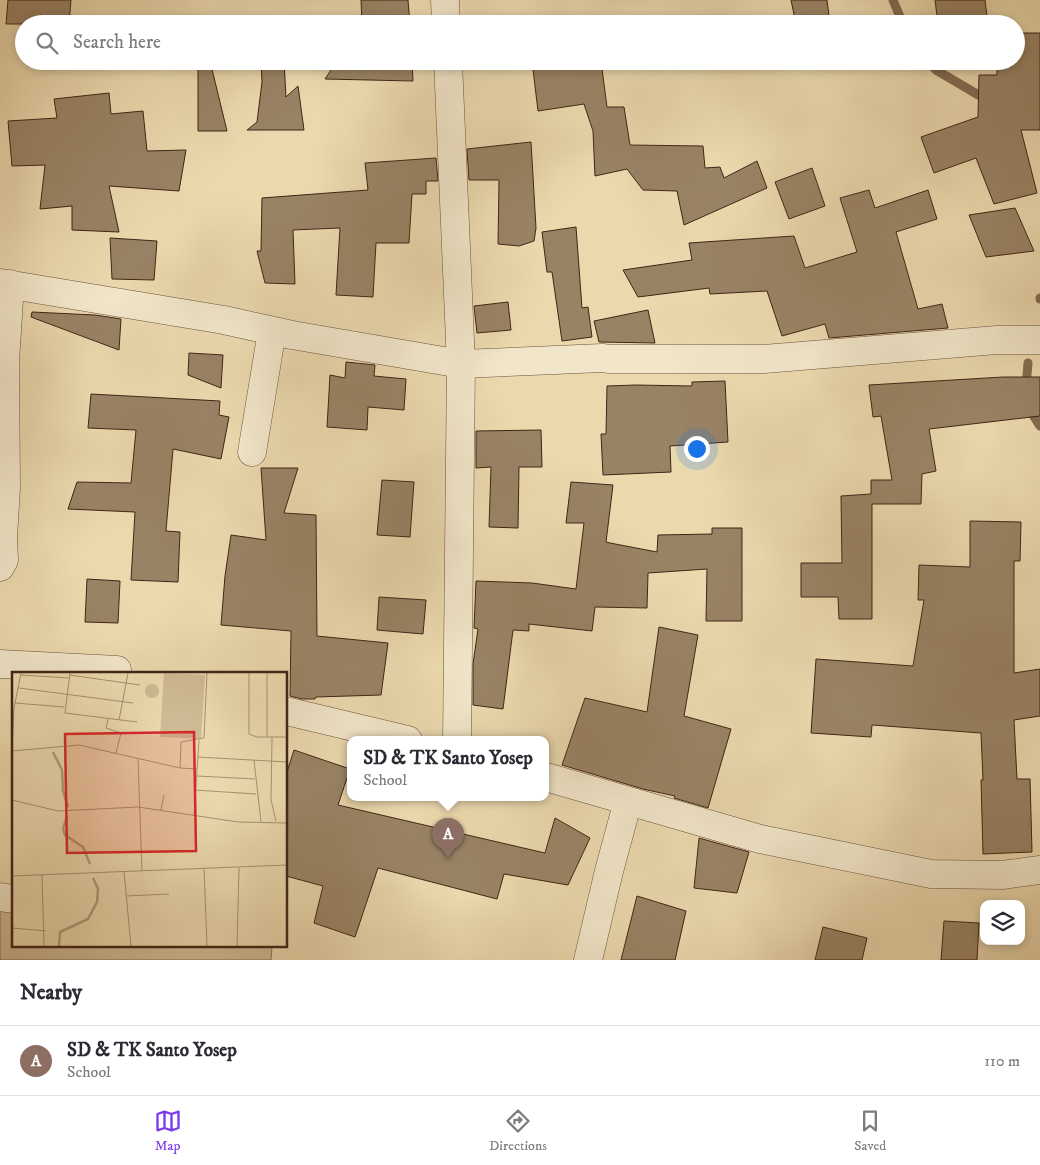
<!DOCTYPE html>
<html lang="en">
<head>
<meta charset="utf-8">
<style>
	body { margin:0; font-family:"IM FELL DW Pica",serif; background:#f7f7f7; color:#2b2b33 }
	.controls { position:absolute; right:15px; bottom:15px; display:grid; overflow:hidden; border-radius:10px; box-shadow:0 2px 8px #0003 }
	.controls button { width:45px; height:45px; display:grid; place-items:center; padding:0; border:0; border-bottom:1px solid #e1e1e2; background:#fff; color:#2b2b33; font:25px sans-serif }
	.you { position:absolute; left:696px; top:448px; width:18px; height:18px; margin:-12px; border:4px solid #fff; border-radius:50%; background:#1a73e8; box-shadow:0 0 0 8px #1a73e833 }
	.badge { display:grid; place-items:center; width:32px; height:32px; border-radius:50%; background:#7c3aed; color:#fff; font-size:16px; font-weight:700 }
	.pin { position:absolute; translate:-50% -41px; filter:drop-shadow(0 1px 2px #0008) }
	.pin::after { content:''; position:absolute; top:26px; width:18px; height:15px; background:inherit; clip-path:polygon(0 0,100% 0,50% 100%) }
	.popup { position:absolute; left:347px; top:736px; width:202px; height:65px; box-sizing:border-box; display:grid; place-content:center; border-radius:10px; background:#fff; filter:drop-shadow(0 1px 4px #0005); font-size:16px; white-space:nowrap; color:#7c7c81 }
	.popup b { font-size:19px; color:#2b2b33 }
	.popup::after { content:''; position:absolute; left:50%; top:100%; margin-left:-10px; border:10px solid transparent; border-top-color:#fff }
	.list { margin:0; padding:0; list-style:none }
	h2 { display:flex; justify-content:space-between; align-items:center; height:65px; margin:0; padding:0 20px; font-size:21px }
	h2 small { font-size:16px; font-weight:400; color:#7c7c81 }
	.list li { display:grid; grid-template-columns:32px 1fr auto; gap:15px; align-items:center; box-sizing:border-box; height:70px; padding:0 20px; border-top:1px solid #e1e1e2 }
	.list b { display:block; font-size:19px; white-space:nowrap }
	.list p { margin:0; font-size:16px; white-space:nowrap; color:#7c7c81 }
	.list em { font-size:16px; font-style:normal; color:#7c7c81 }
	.icon { flex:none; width:28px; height:28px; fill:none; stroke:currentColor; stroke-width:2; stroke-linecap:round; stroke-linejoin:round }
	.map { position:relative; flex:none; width:1040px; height:960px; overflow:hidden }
	.search { position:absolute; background:#fff; box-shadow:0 2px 8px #0003; left:15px; right:15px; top:15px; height:55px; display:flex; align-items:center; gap:12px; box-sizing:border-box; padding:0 18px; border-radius:28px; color:#7c7c81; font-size:19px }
	.sheet { height:135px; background:#fff }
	nav { display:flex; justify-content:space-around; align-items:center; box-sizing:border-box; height:70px; border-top:1px solid #e1e1e2; background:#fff; font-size:14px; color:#7c7c81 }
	nav a { display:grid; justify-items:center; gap:2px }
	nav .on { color:#7c3aed }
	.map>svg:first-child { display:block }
</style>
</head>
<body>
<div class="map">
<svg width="1040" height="960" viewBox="0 0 1040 960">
	<rect width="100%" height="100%" fill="#ebd9ae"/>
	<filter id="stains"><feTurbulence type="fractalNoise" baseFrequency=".004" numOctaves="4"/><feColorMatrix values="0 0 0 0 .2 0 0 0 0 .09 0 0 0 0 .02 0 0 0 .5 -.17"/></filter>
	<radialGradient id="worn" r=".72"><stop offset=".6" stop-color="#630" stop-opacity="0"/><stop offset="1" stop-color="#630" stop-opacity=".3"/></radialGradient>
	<!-- green -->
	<path fill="#ceba94" stroke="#877055" d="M0,906l14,1v39h258l-1,14h-271z"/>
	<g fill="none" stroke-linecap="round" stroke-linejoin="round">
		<!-- stream -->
		<path stroke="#846c52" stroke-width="9" d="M893,0l10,24
			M928,61l8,9 51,30
			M1040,299v-1
			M1026,387l2,-24
			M1028,407l12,19"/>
	</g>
	<!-- building -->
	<path fill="#998365" stroke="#402516" d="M8,0h63l-2,24h-63z
		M361,0h47l2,24h-48z
		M791,0h36l3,24h-34z
		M935,0h50l3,24h-50z
		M1016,33h24v97h-19l16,63 -43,11 -18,-46 -42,15 -13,-36 57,-20 1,-42h18v-14h19z
		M198,61h12l17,70h-29z
		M261,61h23l2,36 12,-11 6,44h-57l10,-8 5,-40z
		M337,61h75l1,20 -88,-2z
		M532,61h69l6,46h17l6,38 73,1 2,22 15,-1 4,11 33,-17 10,27 -83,37 -7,-34 -34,-1 -16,-21 -32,7 -2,-45 -9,-27 -46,7z
		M109,93l2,21 32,-3 4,40 39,-1 -7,41 -70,-5 10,46 -47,-2v-24l-32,3 5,-44 -33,1 -4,-45 49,-3 -3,-19z
		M531,142l5,86 -2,13 -15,5 -21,-2 1,-64h-30l-2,-31z
		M436,158l2,23h-12v13h-14l-3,49h-33l-3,54 -37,-2 4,-67 -47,2 2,54 -30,-1 -8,-32h4l1,-53 106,-8 -3,-27z
		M812,168l13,38 -36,13 -14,-37z
		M869,190l6,18 53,-18 9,29 -41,13 22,77 24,-5 6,24 -119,10 -4,-14 -43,12 -15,-45 -57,3 -1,-6 -71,9 -15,-27 69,-10 -3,-17 105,-7 11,32 52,-16 -17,-54z
		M1015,208l19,43 -48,6 -17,-42z
		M576,227l6,81 6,-1 4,30 -30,4 -10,-69h-5l-5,-40z
		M110,238l47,3 -3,39 -42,-1z
		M508,302l3,28 -34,3 -3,-27z
		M648,310l7,33 -56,-1 -5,-21z
		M32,312l63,3 26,4 -2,31 -88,-33z
		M189,353l34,2 -2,33 -33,-13z
		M346,362l29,3 -1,11 32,3 -2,31 -36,-3 -1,23 -40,-3 3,-52 15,3z
		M1003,377h37v39l-111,13 7,42 -14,3 -1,30h-49v115h-33l-1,-22h-37v-34h41l-1,-67 30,-2v-14h21l-11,-64 -8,1 -4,-32z
		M725,381l3,61 -58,4 1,26 -68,3 -2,-41h5l1,-48 29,-1 56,1v-4z
		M91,394l129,7 -1,14 10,2 -8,42 -48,-10 -7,82 14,1 -2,50 -47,-2 4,-68 -67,-3 9,-27 54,1 5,-53 -48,-2z
		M541,430l1,37h-23l-1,61 -29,-1 2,-60 -15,1v-37z
		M261,468h37l-14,45 32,2 1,121 71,7 -7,52 -65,2 -1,2h-13l-12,-3 1,-65 -70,-6 4,-49 6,-41 35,5z
		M382,480l32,2 -4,55 -33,-2z
		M571,482l42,3 -7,57 4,1 47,9 1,-17 54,-1v-6h30v93h-36l1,-52 -59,4 -1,35 -52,-1 -3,24 -63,-7v7l-16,-1 -10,79 -30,-4v-41l5,-35 -4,-1 2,-47 56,2 44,6 8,-66h-18z
		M970,521l51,1 -1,39h-6v112l26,-4v47l-26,4 3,59h13l2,73 -49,2 -2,-74h2l-2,-47 -109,-8 -1,12 -60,-4 5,-74 97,7 11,-66h-6l1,-35 51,2z
		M87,579l33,2 -2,42 -33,-1z
		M379,597l47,3 -3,34 -46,-4z
		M659,627l39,8 -14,81 47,13 -23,79 -34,-10 1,-2 -32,-7 -81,-24 23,-67 62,14z
		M294,750l56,19 -12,36 207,48 10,-35 35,20 -22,47 -64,-11 -7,25 -119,-31 -23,69 -41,-14 9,-37 -37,-10v-101z
		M699,838l50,14 -12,41 -43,-5z
		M637,896l49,15 -11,49h-54z
		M944,921l35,2 -2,37h-36z
		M823,927l44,11 -5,22h-47z"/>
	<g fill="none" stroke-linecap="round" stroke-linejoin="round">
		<defs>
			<path id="minor" d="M445,0l1,24
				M448,61l13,303 -4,376
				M0,283l224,37 68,15 169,29 141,-6 8,1h154l233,-19h43
				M252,452l20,-121
				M0,567l4,-7 -1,-22 3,-50 -1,-126 5,-78
				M0,664l117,6
				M286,711l122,29
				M546,777l214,62 171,35 71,1 38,-5
				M0,897l14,2
				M588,960l21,-89 19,-70"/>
		</defs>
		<!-- minor casing -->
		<use href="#minor" stroke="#6b523c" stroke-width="29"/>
		<!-- minor -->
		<use href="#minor" stroke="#f2e6ca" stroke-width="28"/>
	</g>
	<!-- overview -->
	<g transform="translate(12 672)">
		<rect width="275" height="275" fill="#ebd9ae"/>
		<path d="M152,1l41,2 -4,64 -41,-2zM133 19a7 7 0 1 1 14 0a7 7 0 1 1-14 0Z" fill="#ceba94"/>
		<path fill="none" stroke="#b19c7a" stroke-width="2.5" d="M41,80l9,18 1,21 5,16M55,144l-4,13 2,6 18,12 7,17M47,274l1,-14 28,-13 9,-17 1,-13 -5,-11"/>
		<path fill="none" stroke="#a79171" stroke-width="1" d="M58,1l-5,40 72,9M237,1v61l8,3h30M9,3l48,3M57,3l71,10M7,16l114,15M3,31l49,4M96,47l-2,9 15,5 -5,20M107,48l9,-47M255,65v-64M260,65l-1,63 5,21M0,78l2,-42 7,-35M0,79l67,-6 101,23 1,-26 23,-4 3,-65M186,85l89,5M126,87l4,112M242,88l7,62M168,96l17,1M185,104l58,3M182,118l62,4M0,128l46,11 80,-4 100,15 49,1M149,138l3,-15M182,144l5,-76M192,197l3,77M112,200l7,74M30,203l2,71M0,204l275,-11M114,224l43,-2M0,256l34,3M225,274l2,-78"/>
		<path fill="#d62828" fill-opacity="0.15" stroke="#d62828" stroke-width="2.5" d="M182,60l2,119 -129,2 -2,-119z"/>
		<rect width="275" height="275" fill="none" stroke="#402516" stroke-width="2.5"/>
	</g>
	<rect width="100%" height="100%" filter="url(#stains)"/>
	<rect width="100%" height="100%" fill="url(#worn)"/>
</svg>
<div class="controls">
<button><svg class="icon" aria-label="layers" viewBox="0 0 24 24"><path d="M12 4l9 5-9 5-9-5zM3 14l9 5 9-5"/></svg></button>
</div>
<div class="you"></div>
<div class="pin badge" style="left:448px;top:859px;background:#8d6e63">A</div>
<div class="popup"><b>SD &amp; TK Santo Yosep</b>School</div>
<div class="search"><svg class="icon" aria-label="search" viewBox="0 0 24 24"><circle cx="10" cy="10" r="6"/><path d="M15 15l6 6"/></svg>Search here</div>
</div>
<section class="sheet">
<h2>Nearby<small></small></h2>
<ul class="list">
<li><span class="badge" style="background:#8d6e63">A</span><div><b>SD &amp; TK Santo Yosep</b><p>School</p></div><em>110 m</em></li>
</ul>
</section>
<nav>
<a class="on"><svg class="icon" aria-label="map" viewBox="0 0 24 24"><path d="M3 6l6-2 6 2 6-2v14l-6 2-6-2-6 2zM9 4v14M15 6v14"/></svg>Map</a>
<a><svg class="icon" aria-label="directions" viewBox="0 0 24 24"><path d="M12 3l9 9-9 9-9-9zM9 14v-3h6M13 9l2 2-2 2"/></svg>Directions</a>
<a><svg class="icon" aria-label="saved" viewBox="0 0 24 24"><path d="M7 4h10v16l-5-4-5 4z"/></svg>Saved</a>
</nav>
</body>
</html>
